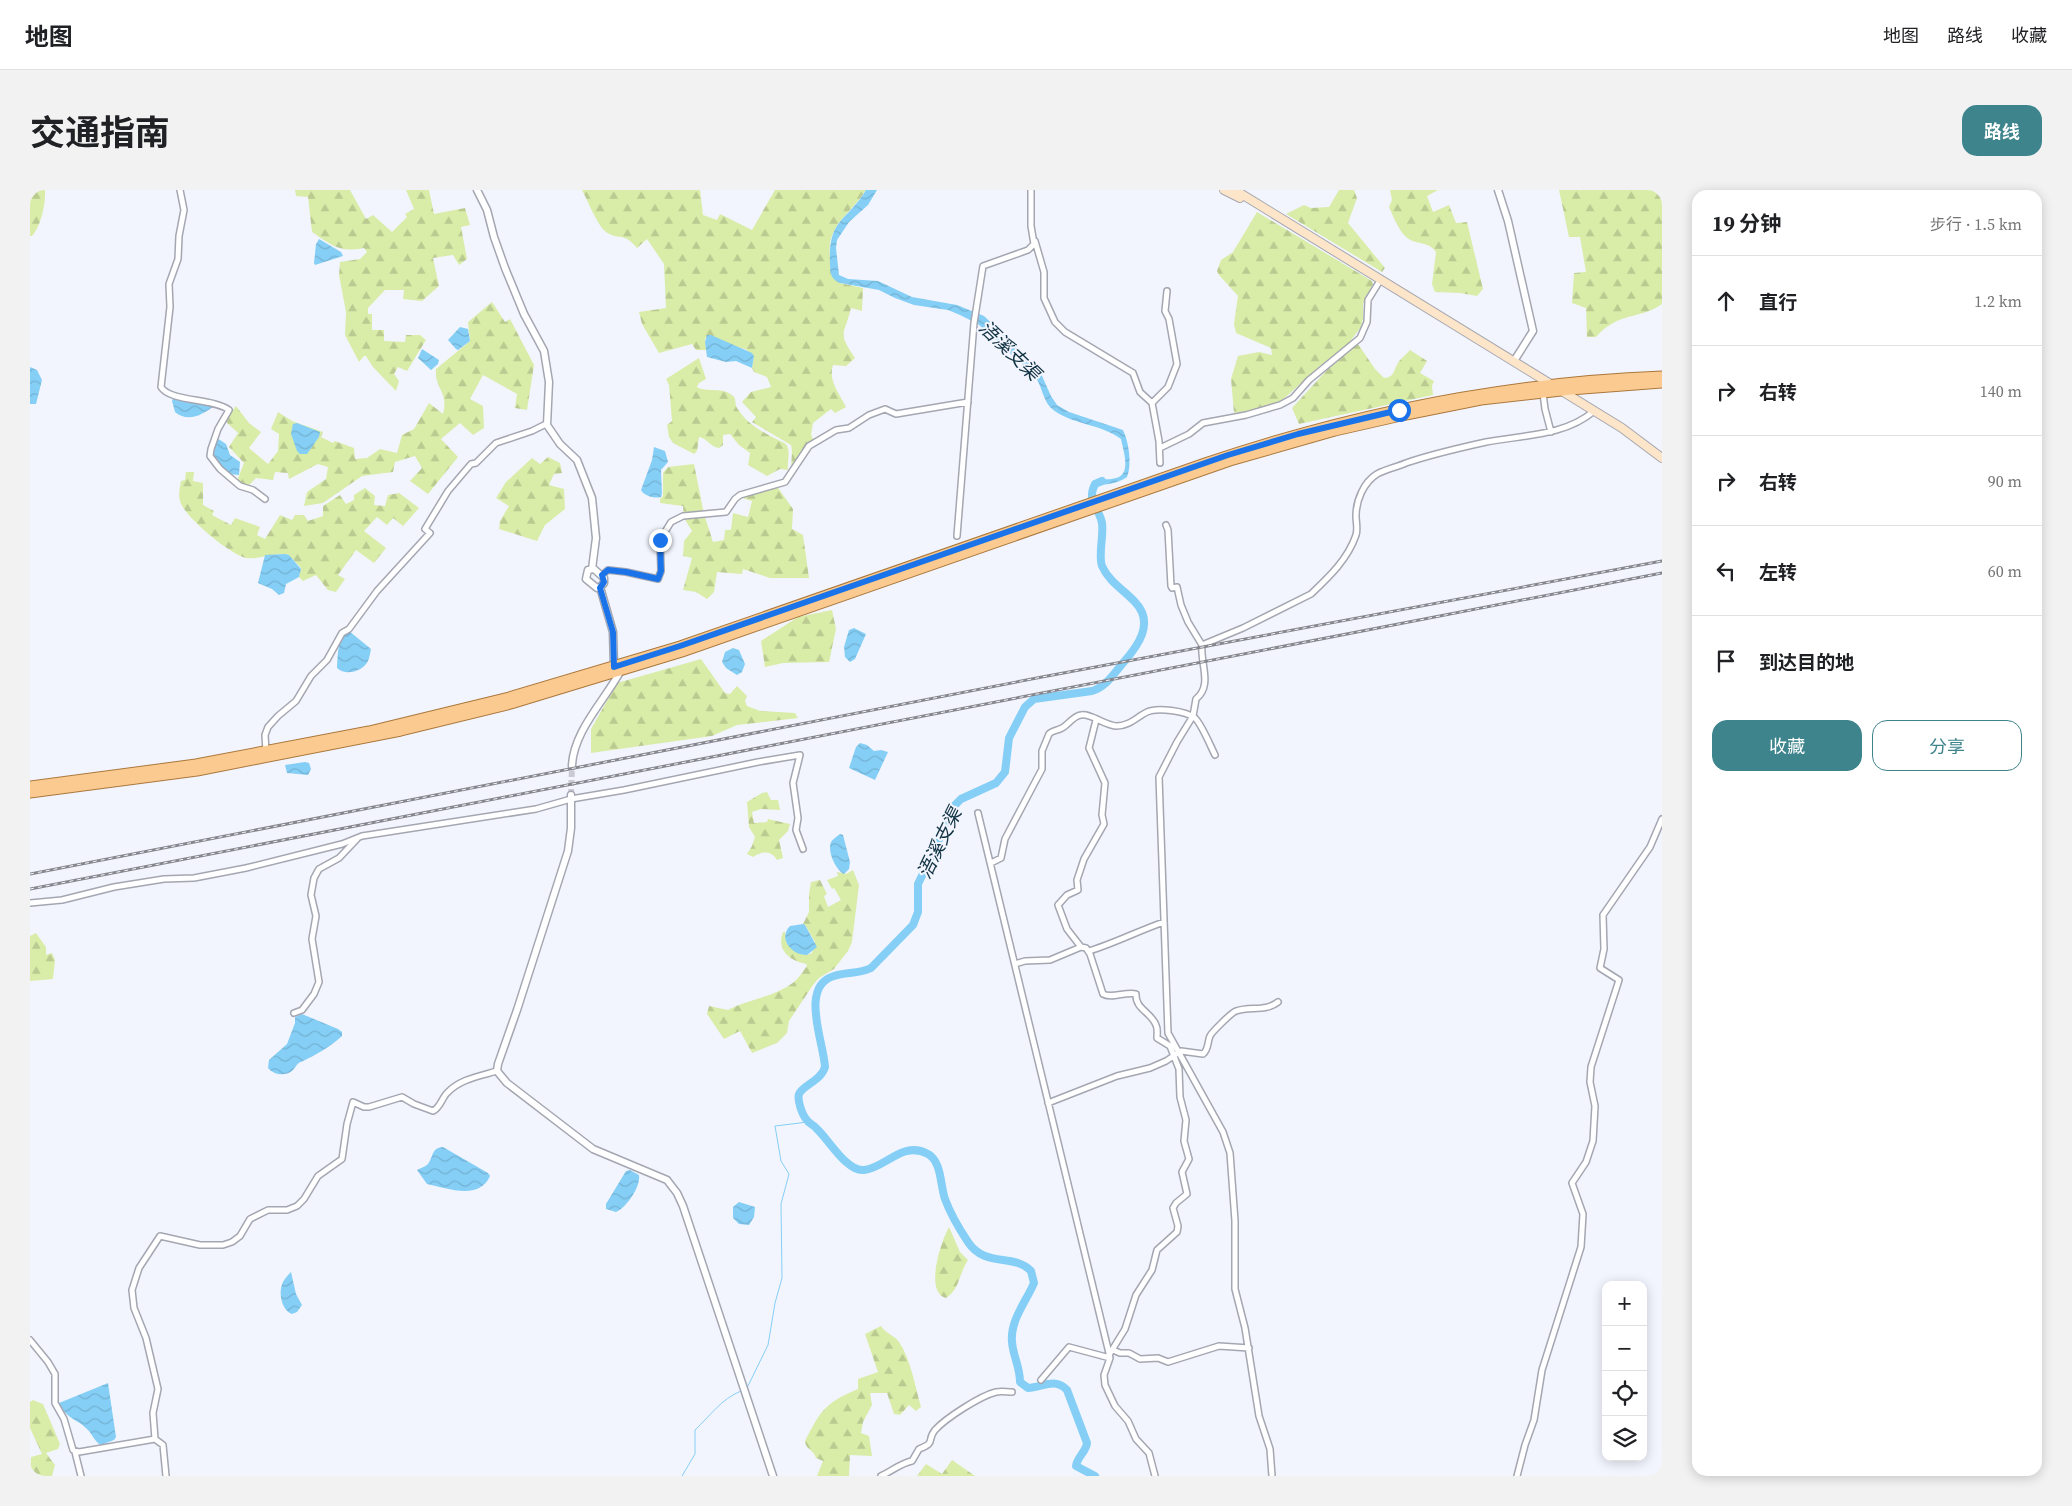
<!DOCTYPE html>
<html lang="zh">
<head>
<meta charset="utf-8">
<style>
	body { margin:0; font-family:"Source Serif 4","Noto Sans SC",serif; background:#f2f2f2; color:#202124 }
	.controls { position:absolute; right:15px; bottom:15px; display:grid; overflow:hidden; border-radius:10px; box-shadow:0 2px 12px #0003 }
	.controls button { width:45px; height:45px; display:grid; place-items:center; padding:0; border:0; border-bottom:1px solid #e0e0e0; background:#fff; color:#202124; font:25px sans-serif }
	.stop { position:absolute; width:15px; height:15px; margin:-11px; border:4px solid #1a73e8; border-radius:50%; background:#fff }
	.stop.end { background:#1a73e8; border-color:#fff; box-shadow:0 1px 5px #0008 }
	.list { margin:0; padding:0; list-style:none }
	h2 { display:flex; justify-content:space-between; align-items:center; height:65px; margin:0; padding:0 20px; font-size:21px }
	h2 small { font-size:16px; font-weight:400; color:#757577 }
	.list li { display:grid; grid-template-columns:32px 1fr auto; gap:15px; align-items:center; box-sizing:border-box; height:90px; padding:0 20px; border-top:1px solid #e0e0e0 }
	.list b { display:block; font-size:19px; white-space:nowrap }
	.list em { font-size:16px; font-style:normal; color:#757577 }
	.actions { display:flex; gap:10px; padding:15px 20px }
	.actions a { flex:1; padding:11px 0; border:1px solid #3d848c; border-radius:15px; text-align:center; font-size:18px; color:#3d848c }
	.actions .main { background:#3d848c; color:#fff }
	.icon { flex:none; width:28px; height:28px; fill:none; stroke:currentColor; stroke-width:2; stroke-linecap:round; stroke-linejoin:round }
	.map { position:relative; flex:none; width:1632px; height:1286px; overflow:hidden; border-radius:15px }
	header { display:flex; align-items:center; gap:30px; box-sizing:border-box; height:70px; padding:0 25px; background:#fff; border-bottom:1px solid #e0e0e0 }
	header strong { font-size:24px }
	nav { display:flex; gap:28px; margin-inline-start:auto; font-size:18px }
	.intro { display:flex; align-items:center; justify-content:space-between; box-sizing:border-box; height:120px; padding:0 30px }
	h1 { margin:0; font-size:35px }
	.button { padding:12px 22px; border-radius:15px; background:#3d848c; color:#fff; font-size:18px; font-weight:700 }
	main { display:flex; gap:30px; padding:0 30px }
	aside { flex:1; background:#fff; border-radius:15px; box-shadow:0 2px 12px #0003 }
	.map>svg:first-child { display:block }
</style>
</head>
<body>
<header>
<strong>地图</strong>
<nav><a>地图</a><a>路线</a><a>收藏</a></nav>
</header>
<div class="intro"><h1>交通指南</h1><a class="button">路线</a></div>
<main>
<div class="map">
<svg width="1632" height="1286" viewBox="0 0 1632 1286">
	<defs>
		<pattern id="forest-firs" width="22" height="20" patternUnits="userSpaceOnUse" patternTransform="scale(1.25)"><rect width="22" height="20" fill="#d9eca8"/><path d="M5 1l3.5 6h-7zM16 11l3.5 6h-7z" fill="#baca90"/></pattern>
		<pattern id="water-waves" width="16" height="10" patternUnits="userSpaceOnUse" patternTransform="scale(1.25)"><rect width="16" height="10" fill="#85cff6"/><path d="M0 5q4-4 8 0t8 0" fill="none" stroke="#73b1d3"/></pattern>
	</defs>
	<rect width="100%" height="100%" fill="#f3f5fe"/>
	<!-- forest -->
	<path fill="url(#forest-firs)" d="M0,0h15c1,12 -4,37 -13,46h-2z
		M265,0h55l16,29 7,-4 19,17 15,-15 -2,-3 9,-5 -8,-19h23l5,24 31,-6 5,17 -9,2 6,32 -8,6 -6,-10 -20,3 6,28 -17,15 -19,-2 1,-9h-19l-17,18v6h4v16h12v11l21,1 1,-7h14l6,5 -19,31 -9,-4 -4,7 5,7 -3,10 -23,-24 -7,-11h-2l-5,6 -14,-27 1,-23 -7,-37 1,-13 20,-3 7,-7 -3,-4c-24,5 -33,-3 -52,-16l-4,-35 -12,-1z
		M552,0h118l3,25 14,5 3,-6 32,16 23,-40h91c-15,24 -40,35 -36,67 1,9 6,18 10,26l23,5 -1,23 -11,-3c-7,29 -14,23 4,50l-9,8 -13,-1c-5,16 6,28 13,42l-11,6 -4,-4 -18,14 -2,12 2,4 4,-1 1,3 -27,29 1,-20 -1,-5 -39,-23 4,-5 -14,-15 9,-10 20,-5 -4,-10 -13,-5 -2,-4 2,-12 -9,-7 -40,-11 1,12h-10l-4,-6 -33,9 -17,-29 -3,-12 27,-4 -2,-44 -17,-25 -10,9c-14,-17 -18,-7 -31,-16 -9,-7 -18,-31 -24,-42z
		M1309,0h15l3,8 -9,25 37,45 -3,4 -96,-58 18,-9 7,3 18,-1z
		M1360,0h48l-11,6 6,16 16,-7 7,18 11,-1 16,67 -6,7 -17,-3 -25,-1 -3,-8 4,-32c-8,-12 -21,-6 -31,-16 -7,-7 -12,-20 -16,-29l3,-7z
		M1529,0h103v114c-22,16 -43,7 -66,33h-9l-1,-29 -14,-5 2,-30 12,-1 -6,-35h-11z
		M1227,22l115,69 1,3 -10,20v14l-2,9 -13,17 -27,21 -34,31 -11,8 -23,6 -19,3 -3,-34 7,-23 21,-4 13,3 -1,-7 -35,-15 -2,-9 4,-28 -19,-21 -2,-4 4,-11 12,-8z
		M462,112l13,20 5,-3 24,46 -7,45 -12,-2 2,-14 -34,-19 -13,24 13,7 1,22 -11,7 -13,-12 -19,16 17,18 -30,37 -18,-13 12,-13 -7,-12 -20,6 -2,10 -31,4 -39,27 -19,3 3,-14 19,-13 2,-12 -10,-3 -29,15 -1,-6 -13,-1 -2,8 -17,-2 -9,9 -10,-6 7,-18 -15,-16 9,-14 -13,-12 11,-15 13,17 12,9 -12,16 19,16 10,-13 1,-17 -8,-5 7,-17 14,9 31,11 -2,5 12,6 2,-2 19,7 1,11 12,-1 13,-9 17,4 5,-18 12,-6 15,-26 14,11c6,-22 -9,-26 -7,-45l34,-28 -2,-19z
		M1328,154l17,25 9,9c11,-1 9,-7 14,-15 2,-4 8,-8 12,-13l17,11 -7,12 14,8 -2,5 1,9 -134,29 -7,-16 35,-38z
		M669,168l7,21 -7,4 -2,4c9,6 28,-1 37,10 2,3 1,8 3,11 12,19 30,26 49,36 5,7 1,18 2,26l-8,-1 -13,7 -19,-11 2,-12 -11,-8 -9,-11 -7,1v10l-4,3c-9,-1 -12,-10 -20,-11l-2,14 -3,3 -21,-11 -4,-6 -2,-12 5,-4 -3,-36 -3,-6z
		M518,267l12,6 2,10 -8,1 -5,11 15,4 1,20 -20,16 -8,16 -38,-12 1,-8 9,-15 -13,-8 10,-16 26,-24 8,6z
		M664,274l10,50 9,28 11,-2 1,-10h6l2,-17 15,4 4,-16 -13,-4 16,-4 21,-8 17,24 -1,20 11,6 6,43h-39l-27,-9 -1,5 -25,-2 -3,20 -7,7 -11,-7 -13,-2 9,-32 -9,-2 1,-15 8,-10 -8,-13 -1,-12 -23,-3v-4l3,-3v-23l5,-6z
		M156,282h8l-1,9 10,2v22l11,6 -2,4 19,10 4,-7 25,9 -3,8 8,4 15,-24 12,5 3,-5h9l4,6 15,-5v-10l17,-11 6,9 8,-4v-5l11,-7 10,8 -1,9 11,1 3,-11 11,-2 20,15 -16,18 -10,-8 -6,7 -10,-8 -13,14 22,17 -12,15 -18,-13 -18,25 7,4 -9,13 -8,-2 -12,-15 -13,6 -4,-4 2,-9 -12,-13c-15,-3 -31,5 -43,3 -15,-3 -62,-41 -66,-57 -2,-6 0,-14 1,-20l4,-1z
		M802,420l4,19 -7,33 -46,1 -18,4 -4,-26 37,-24z
		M671,469l24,34 5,1 7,-8 10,10 -2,5 2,5 13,5 35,2 3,5 -61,7 -25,11 -121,17v-24l26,-46z
		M737,602l4,8h7l2,10 -19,-1 -9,3 2,11 13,-1 1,-3 22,5 -2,7 -9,9 4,18 -6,2c-6,-10 -15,-9 -24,-3l-6,-3 5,-8 3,-9 -6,-10 -2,-25 15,-9z
		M823,680l6,15 -7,57 -4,9 -14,18 -15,9 -6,7 -24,36 -2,12 -10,10 -25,10 -12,-22 -16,8 -17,-25 2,-8 19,4c20,-11 47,-13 66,-28 5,-4 9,-11 13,-16l-1,-2c-16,-3 -30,-14 -23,-32h2l1,10c8,7 14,17 26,11l3,-11 -10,-17 -2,-1 6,-12v-18l2,-12 9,-2 7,14 -3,2 4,11 13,-7 -7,-12 -2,1 -5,-9 11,-4 -1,-4 9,2z
		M6,743l10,14v8l6,-2 3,7 -2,19 -23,2v-45z
		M919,1037l11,25 8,8c-9,13 -8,29 -22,38 -22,-5 -5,-57 3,-71z
		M851,1136c4,7 13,9 18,16 12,18 16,44 22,65l-5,4 -7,-6 -9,10 -6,-1 -7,-21h-17l2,12 -9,17 -2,11 8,3 3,20 -22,-1 -1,21h-32l6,-15 -7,-3c-2,-8 -11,-9 -11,-17 16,-31 20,-38 53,-52v-10l20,-7 -13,-38z
		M3,1210l10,4 17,40 -2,5 -12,4 9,12 -3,11h-22l1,-19 11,-3 -12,-26v-26z
		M922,1270l23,16h-58l9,-12 16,10z"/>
	<!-- water -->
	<path fill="url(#water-waves)" d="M836,0h11l-9,15 -19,17 -12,18 -1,8 3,27 9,4 30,2 34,16 45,8 27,11 54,51 13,29 6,9 12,7 54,18c6,12 9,35 4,47 -8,6 -25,10 -34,6 7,-6 14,-2 23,-5 16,-4 7,-28 5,-39 -21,-16 -52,-14 -71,-32 -8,-9 -8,-22 -16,-32l-56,-51 -18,-9 -12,-5 -34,-5 -19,-7 -16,-8 -39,-7c-9,-4 -10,-9 -10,-19 -2,-46 16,-41 36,-74z
		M289,49l22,13 2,4 -28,9 -1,-2 2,-19z
		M430,137l8,2 2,12 -12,9 -2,-1 -8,-9z
		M677,145h4l41,18 2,3 -2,12 -16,-7 -10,1 -19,-5 -2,-15z
		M392,159l17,11 -1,4 -7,6 -13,-12z
		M0,177l7,3 5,10 -6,24h-6z
		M144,206l41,9c-12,10 -27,18 -40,7l-3,-11z
		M267,233l23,9 -1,5 -12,17h-7l-3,-3 -6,-17 2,-10z
		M187,248l9,6 4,11 10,7 -1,13 -10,-1 -17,-16 2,-14z
		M624,257l11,4 3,11 -7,8 1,24 -1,3c-6,2 -17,-1 -20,-7l11,-30z
		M255,364l4,1 12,14 -2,8 -13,7 -2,9 -5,2 -7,-6 -14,-6 7,-28z
		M824,438l12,6 -11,25 -5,3 -5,-5 -1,-10 5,-17z
		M319,441l22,18c-1,5 -2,12 -5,15 -7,9 -22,11 -29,4 1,-12 0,-32 12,-37z
		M703,458l6,2 6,14 -3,8 -5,3 -11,-7 -4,-6 3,-10z
		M830,553l7,2 7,6 7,-1 7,2 -13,28 -26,-12 7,-21z
		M275,572l4,1 2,6 -3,6 -21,-2 -2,-8z
		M810,644l3,1 7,27 -1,7 -5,5c-8,-4 -17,-22 -13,-32 2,-3 6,-6 9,-8z
		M773,734l2,1 12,22 -10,8c-14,1 -30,-16 -17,-29z
		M272,824l36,15 4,3v4c-12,11 -26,19 -41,26 -4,1 -5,5 -8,8 -7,7 -19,5 -25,-2l1,-8 18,-16 8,-21v-6z
		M413,957l45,26 2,3c-11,25 -43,12 -63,8l-10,-14c3,-2 8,-3 11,-6 6,-8 3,-16 15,-17z
		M600,980l9,5c2,12 -13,33 -23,37l-10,-3v-5l20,-33z
		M709,1012l16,5 -1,10 -5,8 -10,-1 -6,-6v-11z
		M261,1082l5,22 6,11 -5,7 -5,2c-11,-4 -14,-22 -9,-32 2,-4 5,-7 8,-10z
		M78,1193l8,54 -2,3 -13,5c-7,-4 -8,-10 -13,-15 -11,-12 -20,-9 -29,-27z"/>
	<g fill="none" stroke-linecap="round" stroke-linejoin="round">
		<!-- stream -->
		<path stroke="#85cff6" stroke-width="1" d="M717,1198l21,-43 7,-42 7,-25 -1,-74 8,-30 -8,-13 -6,-35 33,-4
			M652,1286l13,-22v-24c15,-14 26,-31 46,-39"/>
		<!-- river -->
		<path stroke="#85cff6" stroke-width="8" d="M1065,1286l-19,-10c1,-9 10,-14 11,-23l-20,-53c-12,-13 -24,-3 -39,-2l-8,-6c0,-15 -7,-26 -8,-40 -2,-22 14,-40 22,-59l-3,-12c-17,-18 -46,-3 -63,-29 -8,-12 -18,-29 -23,-43 -5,-14 -3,-37 -17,-45 -26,-14 -42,14 -64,16 -17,2 -35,-30 -47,-41 -3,-4 -8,-5 -11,-10 -4,-5 -9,-19 -7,-25 4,-9 22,-13 26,-27 -1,-24 -26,-81 9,-91 12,-4 25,-2 37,-8l42,-43 5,-13v-28l20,-42 13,-33 10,-10 35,-16 9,-11 4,-34 16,-31 9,-8 58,-8c14,-4 22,-18 31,-28 15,-17 32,-40 12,-61 -11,-12 -26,-20 -33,-36 -4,-11 2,-31 0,-43 -3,-16 -16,-21 -7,-39l7,-3"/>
		<!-- tertiary-tunnel -->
		<path stroke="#c9cbd3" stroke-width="6" stroke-dasharray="6 3" stroke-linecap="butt" d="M541,605l1,-29"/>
		<defs>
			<path id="minor" d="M150,0l4,20 -5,26 -1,23 -9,25 1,23 -9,80c9,15 52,11 68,23l-11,19 -7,20 -1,7 10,13 20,17 13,4 12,9
				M1005,51l9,31v26l11,24 10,10 68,41 7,19 12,11
				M1513,203l2,16 6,23
				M1130,258l29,-14 14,-11 43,-8 34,-10 13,-7 16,-18 51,-42 7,-16 1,-22 13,-21
				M1130,273l-1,-22 -7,-38 16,-16 9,-23 -8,-45 -4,-8 2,-20
				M1136,335l2,5 3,56 1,2 5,-1 4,18 7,17 14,23
				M927,346l17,-213 9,-57 45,-16 6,-6 -3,-18v-36
				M572,385l6,-5 18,2 32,7 3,-8 -1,-31 11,-18 12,-6 43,-4 9,-13 5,-4 45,-13 24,-36 27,-16 13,-2 20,-13 16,-6 11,5 72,-12
				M236,561l-1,-16 3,-8 10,-11 18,-15 15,-25 16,-16 15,-27 7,-4 28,-38 53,-58 -5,-4 23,-38 23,-27 5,-1 20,-20 36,-12 14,-7
				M948,623l130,536 2,9 -6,17 1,10 10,21 13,15 8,18 13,14 6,23
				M961,673l10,-5 4,-19 37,-70v-18l7,-17c3,-4 8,-3 13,-6 6,-3 11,-12 19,-13 10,-2 24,11 36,11 12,0 20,-9 30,-14 10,-5 39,-1 48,6 7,7 15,27 20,37
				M0,713l32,-3 52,-13 50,-8 30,-1 52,-10 96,-24 20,-8 174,-27 35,-10 53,-9 134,-28 42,-7 -7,28 5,35 -2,12 7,19
				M1051,757l-14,-18 -9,-24 9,-10 11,-5 -1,-10 7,-21 20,-35 -2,-9 3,-32 -16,-35 7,-28
				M1059,761c26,-8 49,-20 75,-29
				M985,774l10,-3 25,-1 31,-13 5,1 4,6 13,40c8,5 24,-3 33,0 -1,15 15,18 20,31 2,4 1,8 1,13l13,8 9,23 1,28 6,23 -2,21 5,18 -7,13 5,22 -11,9 -3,5 5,18 -1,6 -20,18 -5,20 -16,25 -11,34 -16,26
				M264,823l8,-3 12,-16 5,-12 -7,-43 4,-23 -5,-21 3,-17 5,-9 20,-11 18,-19
				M1018,913l69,-27 33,-8 16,-7 15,-10 22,3c6,-5 4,-11 7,-18 2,-4 21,-23 26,-25 15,-5 29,1 42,-9
				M0,1150l18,22 7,12v29l9,16 9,31 6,2 76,-13 8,6 3,31
				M1083,1160l7,3h9l11,6 18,-1 10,4 51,-16 30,2
				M1011,1190l28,-33 41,11
				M125,1249l-2,-26 5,-24 -12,-51 -12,-30 -2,-18 7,-22 21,-32 40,9h23l9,-3 8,-6 10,-17 18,-9h19l10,-4 7,-7 14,-23 24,-17 5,-35 6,-22 11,5h5l33,-10 12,7 19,7c7,-3 9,-13 14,-18 13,-14 33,-17 50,-22
				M45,1262l6,24
				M851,1286c11,-5 20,-13 31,-15l7,-12c18,-7 7,-8 16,-19 11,-12 45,-34 61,-38 5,-1 11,0 16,0
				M1242,1286l-2,-27 -11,-33 -14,-88 -10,-39v-68l-5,-68 -7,-21 -55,-99 -9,-256 18,-35 16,-26 3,-17c17,-14 4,-35 6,-54l41,-17 68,-34c18,-17 37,-35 45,-59 2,-6 0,-13 0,-19 0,-16 8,-34 21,-42 9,-5 20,-7 29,-11 26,-9 53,-15 80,-21 37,-7 79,-6 108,-31
				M1487,1286l8,-31 9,-25 8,-50 39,-123 2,-33 -11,-31 14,-21 7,-21 2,-35 -5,-24 1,-15 28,-87 -19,-12 4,-19 -1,-34 47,-68 12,-28"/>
			<path id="tertiary" d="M447,0l10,20 7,27 11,31 19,46 20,37 5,31 -2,43 13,19 17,16 15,38 4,40 -4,31
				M1468,0l10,31 25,110 -19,30
				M564,379l10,9v5l-4,4 -3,1 -11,-9 2,-9z
				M570,397l13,45 1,35
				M542,576c1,-34 32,-65 48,-94
				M541,605v33l-3,23 -51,159 -19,54 -1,7 10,12 86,66 74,31 10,13 6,13 90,270"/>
			<path id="secondary" d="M1194,0l16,8
				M1205,0l387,238 40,30"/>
			<path id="primary" d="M0,596l166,-22 173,-33 140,-34 171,-51 525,-183c147,-50 301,-81 457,-87
				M0,603l167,-22 204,-40 110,-27 171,-52 548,-191 105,-30 66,-15 80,-16 89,-10 92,-7"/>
		</defs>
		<!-- minor casing -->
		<use href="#minor" stroke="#a4a6b1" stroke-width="8"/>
		<!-- tertiary casing -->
		<use href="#tertiary" stroke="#a4a6b1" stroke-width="9"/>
		<!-- secondary casing -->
		<use href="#secondary" stroke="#a4a6b1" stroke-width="10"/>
		<!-- primary casing -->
		<use href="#primary" stroke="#ab783c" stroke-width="11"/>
		<!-- minor -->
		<use href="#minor" stroke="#fff" stroke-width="5"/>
		<!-- tertiary -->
		<use href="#tertiary" stroke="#fff" stroke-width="6"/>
		<!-- secondary -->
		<use href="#secondary" stroke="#fce5c8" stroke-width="8"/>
		<!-- primary -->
		<use href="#primary" stroke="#faca91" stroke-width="9"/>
		<defs>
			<path id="rail" d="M0,684l1012,-197 620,-116
				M0,699l1632,-316"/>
		</defs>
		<!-- rail casing -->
		<use href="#rail" stroke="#86878d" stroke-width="3"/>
		<!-- rail -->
		<use href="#rail" stroke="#f3f5fe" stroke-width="1" stroke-dasharray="4" stroke-linecap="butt"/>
	</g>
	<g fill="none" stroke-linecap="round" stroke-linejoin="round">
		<!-- route -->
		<path stroke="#1a73e8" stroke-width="6" d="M630,350l1,31 -3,8 -32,-7 -18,-2 -6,5 2,7 -4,6 13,44 1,35 66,-21 548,-191 70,-21 101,-24"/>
	</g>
	<g text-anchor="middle" stroke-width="4" stroke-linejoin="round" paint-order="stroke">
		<!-- water labels -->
		<g font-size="19" font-style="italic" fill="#103242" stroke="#f3f5fe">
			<text transform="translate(980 160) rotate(44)" y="7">浯溪支渠</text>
			<text transform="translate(909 653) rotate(-64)" y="7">浯溪支渠</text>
		</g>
	</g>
</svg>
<div class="controls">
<button>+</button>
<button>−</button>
<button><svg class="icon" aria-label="locate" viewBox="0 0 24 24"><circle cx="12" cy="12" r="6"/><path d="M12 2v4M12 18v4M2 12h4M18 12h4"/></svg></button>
<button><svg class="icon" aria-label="layers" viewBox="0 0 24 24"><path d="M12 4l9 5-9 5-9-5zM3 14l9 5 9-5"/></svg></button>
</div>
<div class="stop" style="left:1369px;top:220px"></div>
<div class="stop end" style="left:630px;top:350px"></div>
</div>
<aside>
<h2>19 分钟<small>步行 · 1.5 km</small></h2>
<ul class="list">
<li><svg class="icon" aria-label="ahead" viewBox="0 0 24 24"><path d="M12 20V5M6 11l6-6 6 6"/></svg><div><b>直行</b></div><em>1.2 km</em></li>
<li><svg class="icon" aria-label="right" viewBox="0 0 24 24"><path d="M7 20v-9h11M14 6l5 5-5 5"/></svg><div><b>右转</b></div><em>140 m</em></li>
<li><svg class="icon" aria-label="right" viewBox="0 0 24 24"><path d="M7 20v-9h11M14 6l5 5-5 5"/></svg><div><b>右转</b></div><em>90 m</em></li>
<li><svg class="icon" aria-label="left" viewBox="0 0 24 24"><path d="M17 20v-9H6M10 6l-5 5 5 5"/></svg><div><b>左转</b></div><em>60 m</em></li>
<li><svg class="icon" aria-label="arrive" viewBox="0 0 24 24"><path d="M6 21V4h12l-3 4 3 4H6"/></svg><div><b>到达目的地</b></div></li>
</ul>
<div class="actions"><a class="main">收藏</a><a>分享</a></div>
</aside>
</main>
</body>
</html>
